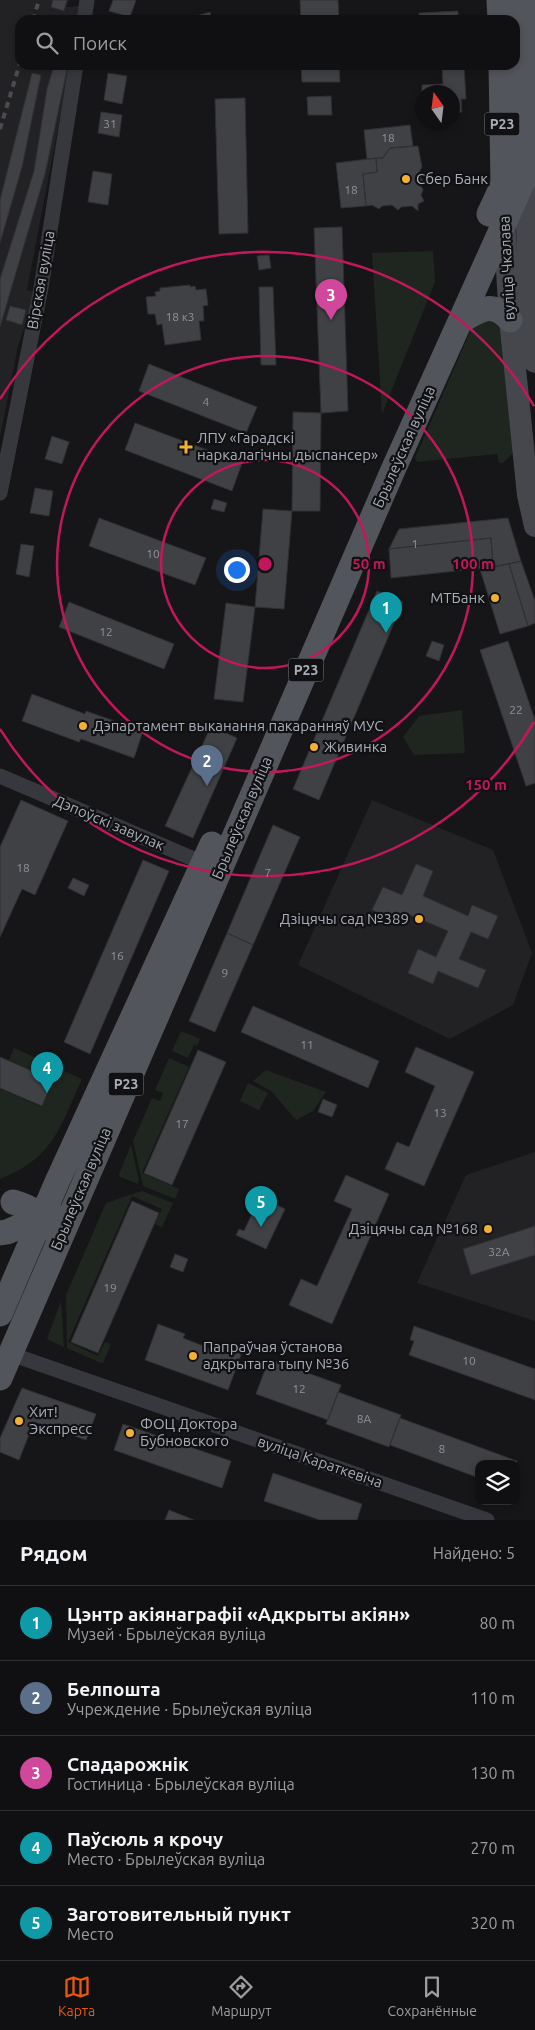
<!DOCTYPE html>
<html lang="ru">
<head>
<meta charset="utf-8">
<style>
	body { margin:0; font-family:Ubuntu,sans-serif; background:#19191b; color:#f1f3f6 }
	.controls { position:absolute; right:15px; bottom:15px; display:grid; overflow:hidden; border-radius:10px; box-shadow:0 2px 8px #0003 }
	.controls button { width:45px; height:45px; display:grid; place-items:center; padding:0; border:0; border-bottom:1px solid #303032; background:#101012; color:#f1f3f6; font:25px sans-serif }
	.compass { position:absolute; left:415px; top:85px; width:45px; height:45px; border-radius:50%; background:#101012; box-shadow:0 2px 8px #0003; rotate:346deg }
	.you { position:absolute; left:236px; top:569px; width:18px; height:18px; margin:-12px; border:4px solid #fff; border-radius:50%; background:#1a73e8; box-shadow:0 0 0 8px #1a73e833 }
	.badge { display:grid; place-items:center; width:32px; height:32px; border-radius:50%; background:#ea580c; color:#fff; font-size:16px; font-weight:700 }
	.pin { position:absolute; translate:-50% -41px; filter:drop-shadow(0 1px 2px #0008) }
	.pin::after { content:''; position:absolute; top:26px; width:18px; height:15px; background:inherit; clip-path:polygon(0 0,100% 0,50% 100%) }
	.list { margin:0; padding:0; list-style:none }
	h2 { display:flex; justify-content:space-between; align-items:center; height:65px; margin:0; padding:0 20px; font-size:21px }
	h2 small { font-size:16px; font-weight:400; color:#9c9d9f }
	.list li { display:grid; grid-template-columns:32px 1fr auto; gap:15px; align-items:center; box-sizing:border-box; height:75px; padding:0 20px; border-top:1px solid #303032 }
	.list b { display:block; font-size:19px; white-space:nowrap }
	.list p { margin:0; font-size:16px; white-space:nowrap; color:#9c9d9f }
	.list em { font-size:16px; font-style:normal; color:#9c9d9f }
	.icon { flex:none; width:28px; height:28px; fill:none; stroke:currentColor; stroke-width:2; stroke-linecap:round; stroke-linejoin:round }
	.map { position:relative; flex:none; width:535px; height:1520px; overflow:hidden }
	.search { position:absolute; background:#101012; box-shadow:0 2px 8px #0003; left:15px; right:15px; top:15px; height:55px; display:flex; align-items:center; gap:12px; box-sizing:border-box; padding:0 18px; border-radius:15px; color:#9c9d9f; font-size:19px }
	.sheet { height:440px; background:#101012 }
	nav { display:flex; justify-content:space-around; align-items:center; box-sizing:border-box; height:70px; border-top:1px solid #303032; background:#101012; font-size:14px; color:#9c9d9f }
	nav a { display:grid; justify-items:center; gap:2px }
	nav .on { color:#ea580c }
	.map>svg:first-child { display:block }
</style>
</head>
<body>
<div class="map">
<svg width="535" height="1520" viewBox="0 0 535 1520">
	<rect width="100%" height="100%" fill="#161618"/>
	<!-- built -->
	<path fill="#222225" d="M0,0h69l-3,7 15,-1 -3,14h-58v45h50l-43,225 9,2 -18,54 -18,91z
		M372,800l121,50 39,103 -19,52 -63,34 -152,-74z
		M535,1152v169l-118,-38 49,-108z"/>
	<!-- green -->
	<path fill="#1e261f" d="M433,251l2,31 -53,132 -10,-161z
		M477,320l22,1 14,132 -10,10h-4l-2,-9 -80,8 -2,-4 58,-133z
		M462,710l3,43 -51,2 -11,-18 16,-21z
		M181,1031l19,8 -3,7 -3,-1 -6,13 -16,-7z
		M14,1048l27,12 -5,12 -27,-12z
		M169,1058l20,9 -47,106 37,16 -4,10 -32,-13 -10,-45 19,-43 8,3 3,-8 -8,-3z
		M46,1063l36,16c-22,48 -28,79 -82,100v-90l42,18 12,-27 -13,-6z
		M266,1070l60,22 -13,19 -17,9 -25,-29 -18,-10z
		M248,1083l20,10 -9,17 -19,-9z
		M131,1145l8,35 -1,4 -18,-7 -1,-3z
		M142,1191l31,12 -11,24 -7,-3 7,-15 -30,-13 -64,146 30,14 7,-14 6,2 -8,19h-2l-34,-15 -1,-53 40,-92z
		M61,1301l3,46 -17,-8z"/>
	<!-- building -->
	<path fill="#404145" stroke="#303034" d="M53,0h14l-3,11 -13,-4z
		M113,0h23l-6,17 -21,-6z
		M300,0h38l1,20h-38z
		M458,11v9h-39v-7z
		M210,12l2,8h-18l-1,-3z
		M54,65h14l-23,109 -45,153v-48l34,-108 13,-82z
		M301,65h38l1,17h-38z
		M442,65h22l2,34h-5l1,13 -10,1v-21h-30v10v-17l21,-1z
		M32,73l9,2 -19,92 -22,76v-43z
		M108,73l19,3 -5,28 -18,-4z
		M331,96l1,19h-24l-1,-18z
		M245,98l3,135 -29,1 -4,-135z
		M101,112l21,3 -3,22 -21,-4z
		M410,125l3,21 -23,2 -7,10 -16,1 -3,-29z
		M418,146l4,21 -4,7 5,7 -2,5 2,4 -2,5 3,6 -6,3v7l-6,-5 -11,1 -3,3 -6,-5 -10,1 -3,3 -7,-4 -6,1 -3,-32 14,-2 -1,-14h7l7,-10z
		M376,158l1,14 -14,2 3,32 -25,2 -5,-45z
		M93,171l19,3 -4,31 -20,-3z
		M342,227l6,184 -27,2 -7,-185z
		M269,255l2,13 -12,2 -2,-14z
		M190,285v2l5,-1 1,4 10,-1 2,16 -5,1 1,15h-5l2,19 -36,5 -3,-21 -5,1 -2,-11h-7l-2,-17 10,-1 -1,-4 5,-1v-3z
		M259,287h14l3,78h-15z
		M10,306l16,4 -4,15 -16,-5z
		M149,364l108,43 -11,26 -107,-42z
		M293,412l28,1 -1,98h-28z
		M135,423l107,40 -10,28 -107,-41z
		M52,436l17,6 -7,22 -17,-5z
		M35,488l18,3 -4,25 -19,-3z
		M214,499l13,4 -3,9 -13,-3z
		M263,509l29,2 -8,98 -29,-2z
		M99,518l107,40 -11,27 -106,-39z
		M508,518l13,43 -28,6 -2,-29 -102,11 10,-20z
		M491,538l2,29 -102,11 -2,-29z
		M21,544l13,2 -5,31 -13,-3z
		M521,561l14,40v22l-7,3 -19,-62z
		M509,564l19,62 -28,8 -20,-65z
		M377,591l26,11 -84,198 -26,-11z
		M69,602l105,42 -10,25 -105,-42z
		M226,603l29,4 -12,95 -29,-3z
		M432,641l12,4 -5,16 -13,-5z
		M508,641l27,79v63l-9,3 -46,-136z
		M32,694l53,20 1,-3 57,20 -9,27 -53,-19 -2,3 -57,-21z
		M211,726l26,12 -44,100 -28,-12z
		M21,800l47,21 -33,74 -13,-6 -22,48v-90z
		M273,825l27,12 -47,108 -26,-12z
		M143,860l26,11 -79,183 -26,-12z
		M416,864l17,7 -10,25 45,20 4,-11 26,11 -10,23 -17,-7 -12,27 27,11 -8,18 -40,-17 -5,13 -25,-11 10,-24 18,8 12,-26 -45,-19 -4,10 -27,-12 11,-23 19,8z
		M73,878l16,7 -5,11 -16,-8z
		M227,933l26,12 -38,87 -26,-11z
		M253,1006l126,55 -11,27 -127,-56z
		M416,1047l58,25 -50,114 -39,-17 12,-27 12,5 26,-61 -30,-14z
		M198,1050l28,12 -54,123 -28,-12z
		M0,1057l53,23 -11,26 -42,-18z
		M323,1099l14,6 -5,12 -14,-5z
		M346,1175l43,19 -57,130 -43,-19 12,-26 16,7 35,-77 -18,-8z
		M132,1201l27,12 -61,140 -27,-11z
		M268,1201l17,8 -19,40 -30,-14 3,-6 5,2 13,-28 8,4z
		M535,1226v29l-64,20 -8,-26z
		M175,1254l13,5 -5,13 -13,-5z
		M158,1324l27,10 -2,4 28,11 3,-7 28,10 -14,38 -83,-30z
		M414,1326l121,43v31l-126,-45 5,-14 -4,-1z
		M269,1359l72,26 -13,35 -72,-26z
		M22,1388l74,26 -10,26 -52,-18 -15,38 -19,-8v-14z
		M338,1392l63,23 -12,32 -63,-23z
		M400,1418l117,43 -1,3h-37v14l-89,-33z
		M123,1424l108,37 -9,27 -108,-38z
		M273,1473l89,31 -5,16h-37l-56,-19z
		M169,1510l25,10h-29z"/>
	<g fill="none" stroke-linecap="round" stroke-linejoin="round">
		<!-- minor -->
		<path stroke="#37383d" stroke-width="15" d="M84,20l3,-20
			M0,493l41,-205 35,-223
			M0,776l210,90
			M5,1352l482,168"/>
		<!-- secondary -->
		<path stroke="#45474d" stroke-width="22" d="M525,177l4,101 6,84
			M504,220l6,100 18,175 7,31"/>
		<!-- primary -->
		<path stroke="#53555c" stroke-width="25" d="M499,0l1,20
			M489,214l14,-30 -2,-119
			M461,321c19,-11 31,-21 49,-1
			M13,1202c16,5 28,10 33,26
			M0,1233l7,-1 44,-19
			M0,1314l57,-132 155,-338
			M0,1378l393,-908 132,-293 -2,-177"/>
		<!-- rail -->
		<path stroke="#4a4c52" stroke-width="4" stroke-dasharray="6 5" stroke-linecap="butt" d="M33,20l6,-20
			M0,129l20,-66"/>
	</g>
	<!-- distance rings -->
	<g fill="none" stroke="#c2185b" stroke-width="2.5">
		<circle cx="265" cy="564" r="104"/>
		<circle cx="265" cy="564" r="208"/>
		<path d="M534 722A312 312 0 0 1 0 729M0 399A312 312 0 0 1 534 406"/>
	</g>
	<!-- markers -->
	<g fill="#f2b134" stroke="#111113" stroke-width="2">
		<circle cx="406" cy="179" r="5"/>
		<path d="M183.5 439.5h5v5h5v5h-5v5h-5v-5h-5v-5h5z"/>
		<circle cx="495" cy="598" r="5"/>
		<circle cx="83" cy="726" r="5"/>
		<circle cx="314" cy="747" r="5"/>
		<circle cx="419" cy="919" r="5"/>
		<circle cx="488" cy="1229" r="5"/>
		<circle cx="193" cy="1356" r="5"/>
		<circle cx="19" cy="1421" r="5"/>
		<circle cx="130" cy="1433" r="5"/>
	</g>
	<g text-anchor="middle" stroke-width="4.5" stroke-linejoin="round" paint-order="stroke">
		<!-- number labels -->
		<g font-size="12" fill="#8e929b">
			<text x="110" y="128">31</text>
			<text x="388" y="142">18</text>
			<text x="351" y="194">18</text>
			<text x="180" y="321">18 к3</text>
			<text x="206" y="406">4</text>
			<text x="415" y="548">1</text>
			<text x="153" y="558">10</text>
			<text x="106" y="636">12</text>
			<text x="516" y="714">22</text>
			<text x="23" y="872">18</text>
			<text x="268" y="877">7</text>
			<text x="117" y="960">16</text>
			<text x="225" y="977">9</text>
			<text x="307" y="1049">11</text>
			<text x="440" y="1117">13</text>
			<text x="182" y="1128">17</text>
			<text x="499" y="1256">32А</text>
			<text x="110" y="1292">19</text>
			<text x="469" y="1365">10</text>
			<text x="299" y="1393">12</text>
			<text x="364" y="1423">8А</text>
			<text x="442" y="1453">8</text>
		</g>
		<!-- shield labels -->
		<g fill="#111113" stroke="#7b7e86" stroke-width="1">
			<rect x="484.5" y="112.5" width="35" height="23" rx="4"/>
			<rect x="288.5" y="658.5" width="35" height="23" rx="4"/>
			<rect x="108.5" y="1072.5" width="35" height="23" rx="4"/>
		</g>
		<g font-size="14" font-weight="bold" fill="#a8adb8">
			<text x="502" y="129">Р23</text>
			<text x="306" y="675">Р23</text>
			<text x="126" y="1089">Р23</text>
		</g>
		<!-- poi labels -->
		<g font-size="15" fill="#a8adb8" stroke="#111113" text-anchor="start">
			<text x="416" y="184">Сбер Банк</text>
			<text x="197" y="443">ЛПУ «Гарадскі<tspan x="197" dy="17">наркалагічны дыспансер»</tspan></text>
			<text x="485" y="603" text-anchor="end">МТБанк</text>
			<text x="93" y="731">Дэпартамент выканання пакаранняў МУС</text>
			<text x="324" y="752">Живинка</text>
			<text x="409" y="924" text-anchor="end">Дзіцячы сад №389</text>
			<text x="478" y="1234" text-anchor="end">Дзіцячы сад №168</text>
			<text x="203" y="1352">Папраўчая ўстанова<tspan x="203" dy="17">адкрытага тыпу №36</tspan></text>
			<text x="29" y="1417">Хит!<tspan x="29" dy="17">Экспресс</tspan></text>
			<text x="140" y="1429">ФОЦ Доктора<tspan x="140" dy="17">Бубновского</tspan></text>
		</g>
		<!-- street labels -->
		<g font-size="15" fill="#a8adb8" stroke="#111113">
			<text transform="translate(507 268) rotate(-93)" y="5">вуліца Чкалава</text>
			<text transform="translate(41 280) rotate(-80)" y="5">Вірская вуліца</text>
			<text transform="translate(404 447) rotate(-66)" y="5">Брылеўская вуліца</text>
			<text transform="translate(242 818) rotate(-67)" y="5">Брылеўская вуліца</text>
			<text transform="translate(109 823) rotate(23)" y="5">Дэпоўскі завулак</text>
			<text transform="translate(81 1189) rotate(-67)" y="5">Брылеўская вуліца</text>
			<text transform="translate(320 1462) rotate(19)" y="5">вуліца Караткевіча</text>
		</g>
	</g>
	<circle cx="265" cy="564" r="8" fill="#c2185b" stroke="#111113" stroke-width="2.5"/>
	<g font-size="15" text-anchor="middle" font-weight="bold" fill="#c2185b" stroke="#111113" stroke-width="4.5" stroke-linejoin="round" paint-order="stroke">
		<text x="369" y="569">50 m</text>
		<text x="473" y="569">100 m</text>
		<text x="486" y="790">150 m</text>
	</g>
</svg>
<div class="controls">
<button><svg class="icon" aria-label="layers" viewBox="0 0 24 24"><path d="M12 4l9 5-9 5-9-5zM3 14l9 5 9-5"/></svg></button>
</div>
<svg class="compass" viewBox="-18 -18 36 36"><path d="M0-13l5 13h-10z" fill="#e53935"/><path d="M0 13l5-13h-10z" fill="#9c9d9f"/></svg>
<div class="you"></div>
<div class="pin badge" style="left:386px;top:633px;background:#0f9aa8">1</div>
<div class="pin badge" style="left:207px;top:786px;background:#5c6f8a">2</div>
<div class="pin badge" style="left:331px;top:320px;background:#d1479c">3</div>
<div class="pin badge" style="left:47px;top:1093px;background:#0f9aa8">4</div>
<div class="pin badge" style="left:261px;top:1227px;background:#0f9aa8">5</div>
<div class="search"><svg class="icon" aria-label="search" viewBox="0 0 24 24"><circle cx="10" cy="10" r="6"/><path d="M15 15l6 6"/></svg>Поиск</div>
</div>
<section class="sheet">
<h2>Рядом<small>Найдено: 5</small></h2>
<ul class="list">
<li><span class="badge" style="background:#0f9aa8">1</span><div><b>Цэнтр акіянаграфіі «Адкрыты акіян»</b><p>Музей · Брылеўская вуліца</p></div><em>80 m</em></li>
<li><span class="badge" style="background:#5c6f8a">2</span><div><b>Белпошта</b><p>Учреждение · Брылеўская вуліца</p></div><em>110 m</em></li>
<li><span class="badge" style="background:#d1479c">3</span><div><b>Спадарожнік</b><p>Гостиница · Брылеўская вуліца</p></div><em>130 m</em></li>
<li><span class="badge" style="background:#0f9aa8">4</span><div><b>Паўсюль я крочу</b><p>Место · Брылеўская вуліца</p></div><em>270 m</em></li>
<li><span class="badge" style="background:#0f9aa8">5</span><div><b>Заготовительный пункт</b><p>Место</p></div><em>320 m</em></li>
</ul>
</section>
<nav>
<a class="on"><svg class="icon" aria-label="map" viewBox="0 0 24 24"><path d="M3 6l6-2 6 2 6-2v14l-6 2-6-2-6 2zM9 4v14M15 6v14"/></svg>Карта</a>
<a><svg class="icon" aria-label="directions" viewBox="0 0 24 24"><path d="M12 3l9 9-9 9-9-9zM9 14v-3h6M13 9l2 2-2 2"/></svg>Маршрут</a>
<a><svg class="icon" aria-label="saved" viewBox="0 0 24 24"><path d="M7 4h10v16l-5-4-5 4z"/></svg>Сохранённые</a>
</nav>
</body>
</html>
